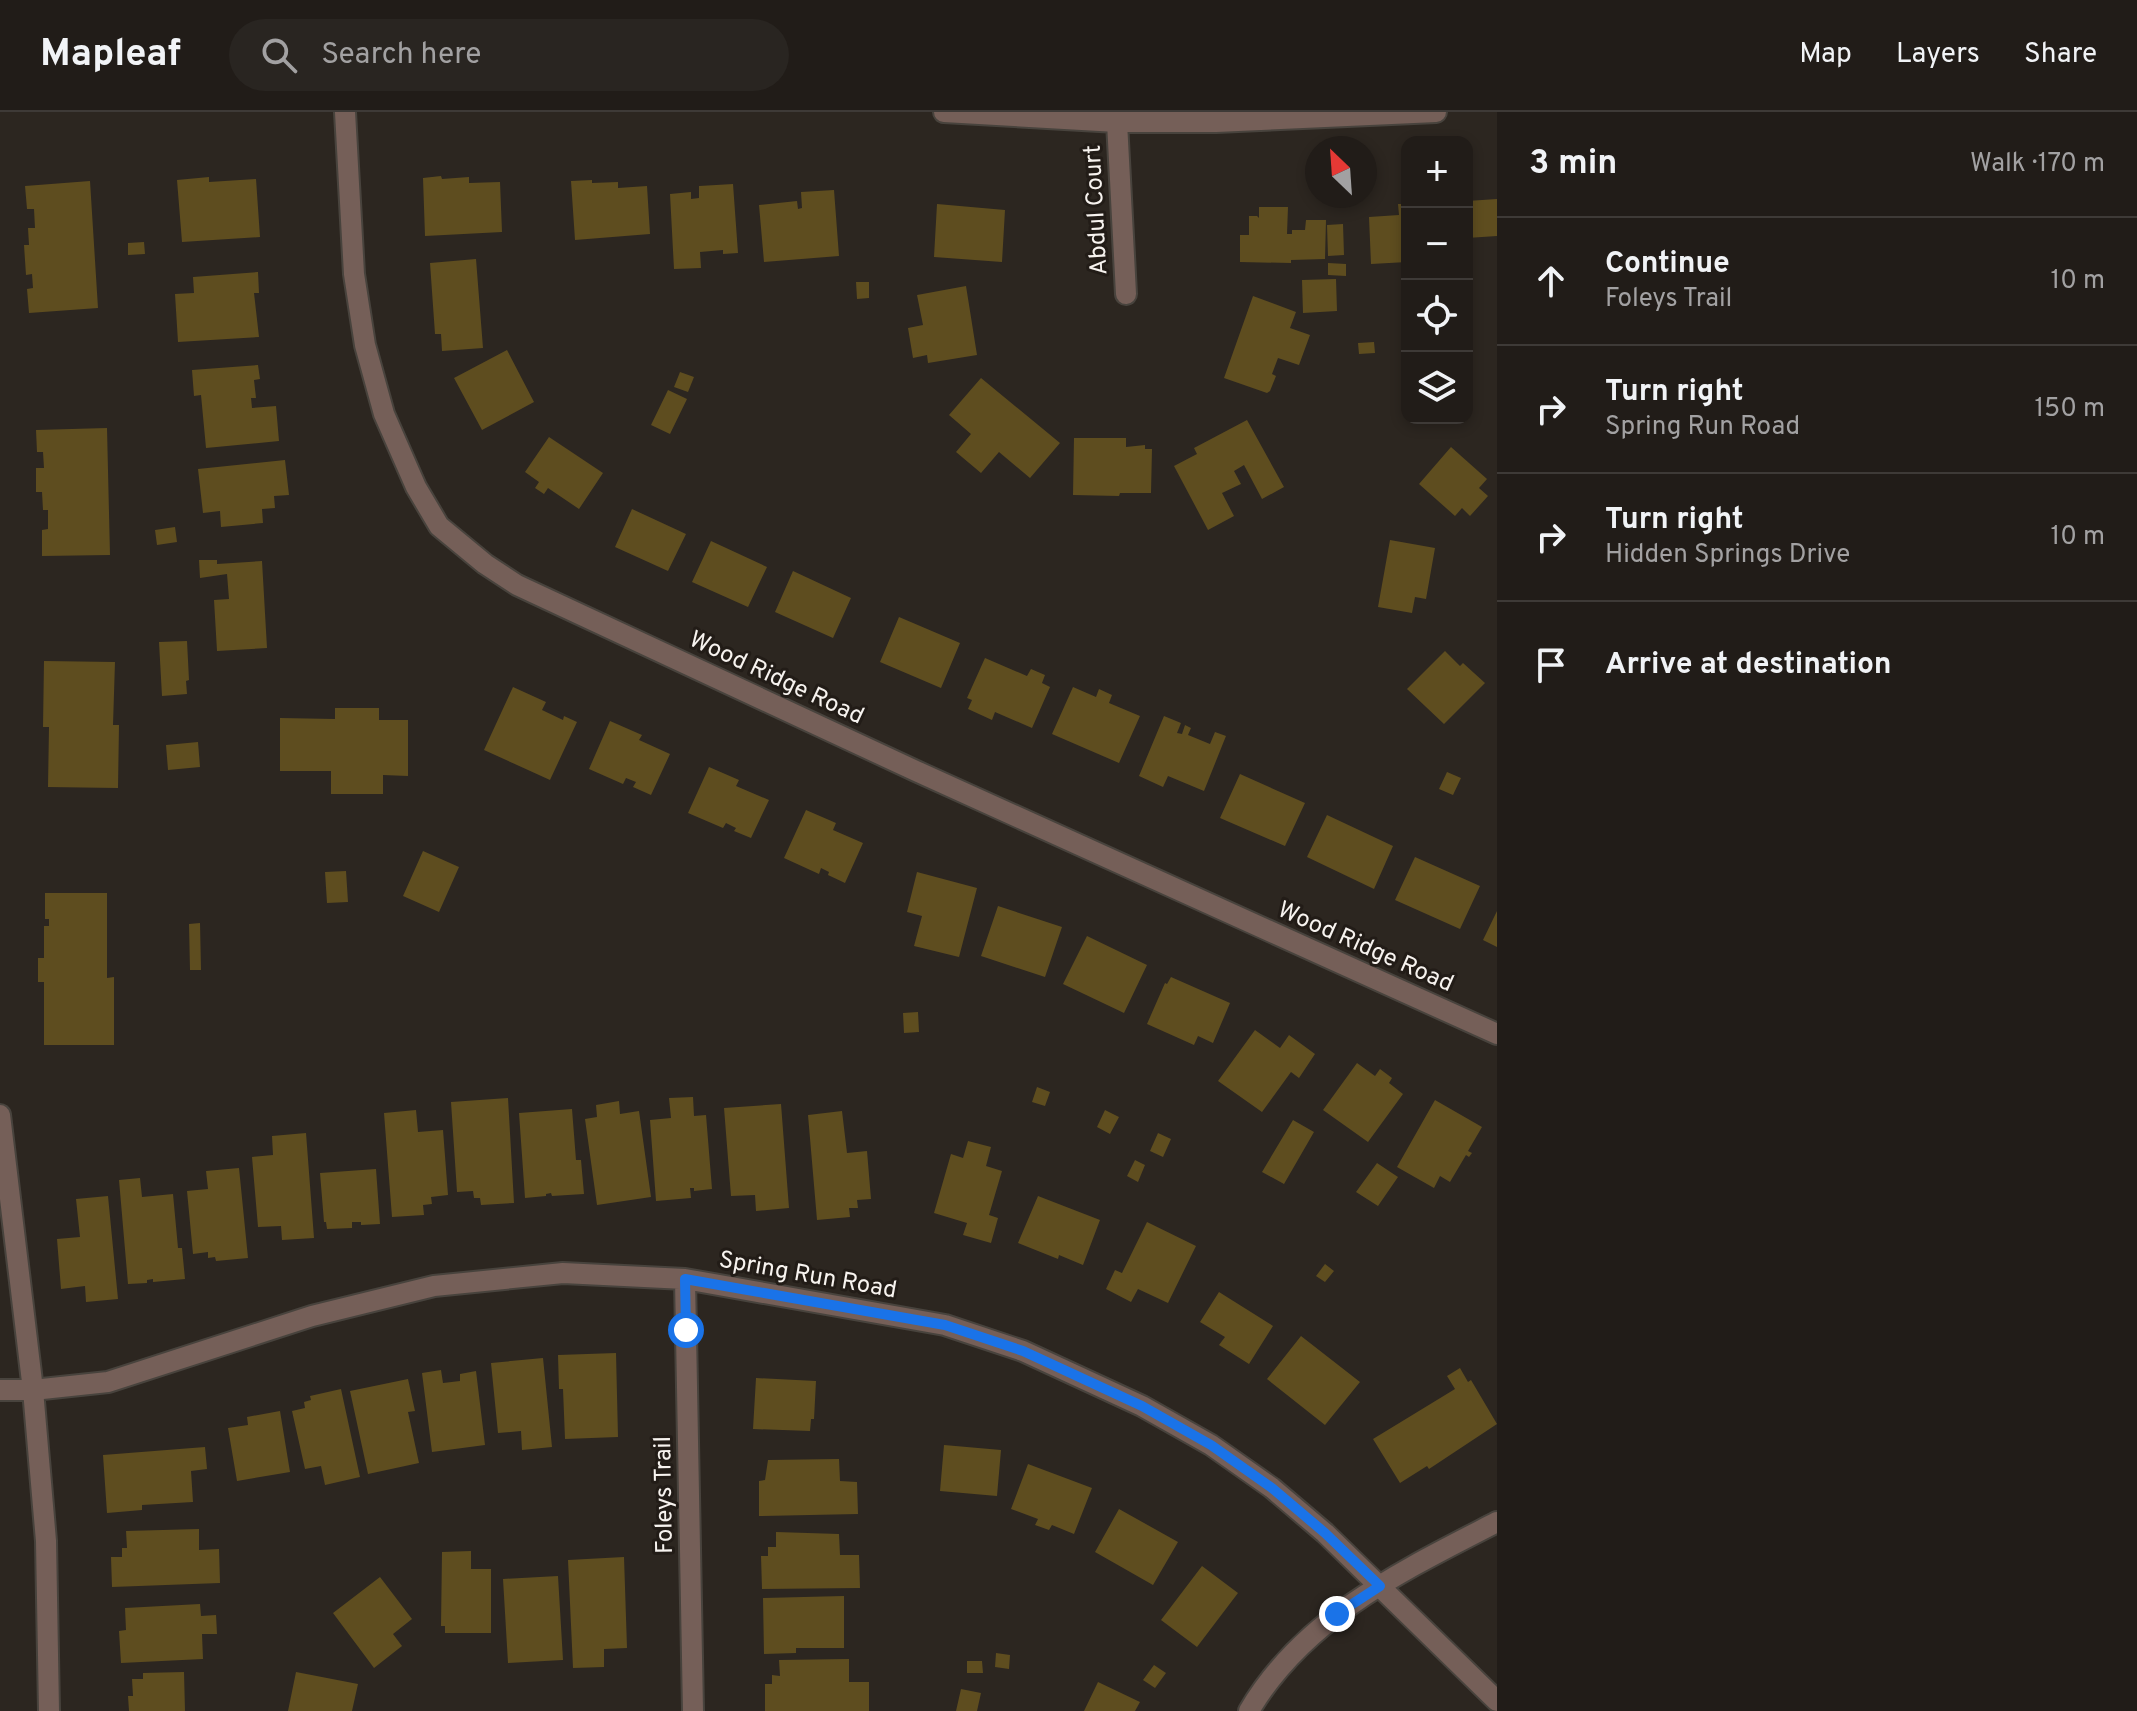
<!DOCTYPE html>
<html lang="en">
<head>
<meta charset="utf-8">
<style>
	body { margin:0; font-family:Overpass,sans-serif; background:#292521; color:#f1f3f6 }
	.controls { position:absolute; right:24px; top:24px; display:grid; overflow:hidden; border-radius:16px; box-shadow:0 4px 12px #0003 }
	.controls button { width:72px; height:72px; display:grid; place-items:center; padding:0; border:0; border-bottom:2px solid #3e3a37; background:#211c18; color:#f1f3f6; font:40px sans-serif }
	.compass { position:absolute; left:1305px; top:24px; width:72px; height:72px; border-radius:50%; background:#211c18; box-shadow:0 4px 12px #0003; rotate:335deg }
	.stop { position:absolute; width:24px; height:24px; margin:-18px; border:6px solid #1a73e8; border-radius:50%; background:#fff }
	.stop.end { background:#1a73e8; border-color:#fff; box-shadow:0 2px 8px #0008 }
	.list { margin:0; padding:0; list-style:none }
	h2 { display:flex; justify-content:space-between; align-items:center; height:104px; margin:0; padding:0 32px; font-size:34px }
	h2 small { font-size:26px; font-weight:400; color:#a2a1a2 }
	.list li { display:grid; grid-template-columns:52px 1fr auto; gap:24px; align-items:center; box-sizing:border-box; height:128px; padding:0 32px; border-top:2px solid #3e3a37 }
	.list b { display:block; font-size:30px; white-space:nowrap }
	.list p { margin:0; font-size:26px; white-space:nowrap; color:#a2a1a2 }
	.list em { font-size:26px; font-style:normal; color:#a2a1a2 }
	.icon { flex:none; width:44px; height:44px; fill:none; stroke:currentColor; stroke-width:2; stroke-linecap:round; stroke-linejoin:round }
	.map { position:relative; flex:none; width:1497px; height:1599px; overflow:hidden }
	header { display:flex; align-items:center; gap:48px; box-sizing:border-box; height:112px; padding:0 40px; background:#211c18; border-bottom:2px solid #3e3a37 }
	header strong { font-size:38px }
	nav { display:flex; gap:44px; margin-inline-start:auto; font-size:28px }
	.search { width:560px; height:72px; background:#292521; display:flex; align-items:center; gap:20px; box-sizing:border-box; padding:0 28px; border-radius:44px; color:#a2a1a2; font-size:30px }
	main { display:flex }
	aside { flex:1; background:#211c18 }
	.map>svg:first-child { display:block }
</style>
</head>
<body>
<header>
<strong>Mapleaf</strong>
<div class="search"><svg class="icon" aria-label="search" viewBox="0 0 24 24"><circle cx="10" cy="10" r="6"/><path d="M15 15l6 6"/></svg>Search here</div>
<nav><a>Map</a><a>Layers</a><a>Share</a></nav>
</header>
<main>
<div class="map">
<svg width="1497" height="1599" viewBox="0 0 1497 1599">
	<rect width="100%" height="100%" fill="#2c2620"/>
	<!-- building -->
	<path fill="#5e4d1f" d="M441,64l1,3 27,-2v6l31,-1 2,50 -77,4 -2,-58z
		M209,65v5l47,-3 4,58 -78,5 -5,-62z
		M592,68v3l26,-1v6l29,-2 3,48 -75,6 -4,-59z
		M90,69l8,127 -69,5 -2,-24 6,-1 -1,-14 -6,1 -2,-30h5l-1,-17h7l-1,-19h-7l-2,-23z
		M733,72l5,69 -15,1v-4l-23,2 1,16 -27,1 -4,-75 21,-2v7l8,-1v-12z
		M834,78l5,66 -75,6 -5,-57 38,-4 1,8 4,-1 -1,-16z
		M1497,87v37l-30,2v-37z
		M937,92l68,6 -3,52 -68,-5z
		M1398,92h9v58l-36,2 -2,-47 30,-2z
		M1259,95h29l-1,27h5v-4h13l1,-10h20l-1,39 -34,1v3l-51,-1v-27h9v-19h8l2,2z
		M1343,112l1,31 -16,1 -1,-31z
		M144,130l1,12 -17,1v-12z
		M476,147l7,89 -41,3 -1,-17h-6l-5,-71z
		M1328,151l18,1v12l-18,-1z
		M258,160l1,21h-5l5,44 -81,5 -3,-48 19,-1 -1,-16z
		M1336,167l1,32 -34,2 -1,-33z
		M856,170h13v16l-12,1z
		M966,174l11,69 -49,8 -1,-8 -14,3 -5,-30 15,-3 -6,-30z
		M1253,184l43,16 -6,16 20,7 -11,30 -21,-7 -6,16 4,2 -6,15 -3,2 -43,-15z
		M1374,230l1,11 -16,1 -1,-11z
		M507,238l27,52 -52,28 -28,-52z
		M258,253l2,14 -6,1 2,18h-5l1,10 24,-2 3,35 -73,7 -5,-53 -7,1 -2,-26z
		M680,260l14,5 -6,15 -14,-5z
		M981,266l79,65 -30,35 -31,-26 -18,21 -25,-21 15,-18 -22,-19z
		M668,278l19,9 -17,35 -19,-9z
		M1247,308l37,67 -22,12 -18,-34 -10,6 7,13 -19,9 12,23 -26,14 -34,-64 23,-12 -3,-6z
		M107,316l3,127 -68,1v-26l6,-1v-19h-5l-1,-18h-6v-24h8l-1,-16h-6l-1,-22z
		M549,325l54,36 -24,36 -31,-21 -4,6 -9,-6 4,-6 -14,-10z
		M1074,326h52v9l19,-2v4h7l-1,44h-31l-1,3 -46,-1z
		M1451,335l36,32 -8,9 9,8 -18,20 -8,-8 -7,8 -36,-32z
		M285,348l4,35 -15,1 1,12 -13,1 1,14 -42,4 -1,-16 -17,2 -5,-44z
		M632,397l54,25 -18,37 -53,-24z
		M175,415l2,15 -20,3 -2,-15z
		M1390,428l45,8 -9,51 -11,-2 -3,16 -34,-6z
		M711,429l56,26 -19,40 -56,-25z
		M199,448h18v4l45,-3 5,87 -50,3 -3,-51 15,-1 -2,-25 -27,4z
		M793,459l58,27 -18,40 -58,-26z
		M899,505l61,26 -19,45 -61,-26z
		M187,529l2,39 -3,1 1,13 -25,2 -3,-54z
		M1445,539l15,15 3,-3 22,20 -41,41 -37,-35z
		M985,546l42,18 4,-7 14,6 -3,8 8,4 -18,41 -37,-16 -3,8 -24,-11 4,-9 -5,-2z
		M44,549l71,1 -2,63h6l-1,63 -70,-1 1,-60h-6z
		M513,575l33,15 -4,8 21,10 1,-4 13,6 -27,58 -66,-30z
		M1073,575l23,10 3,-8 13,6 -3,8 31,13 -21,47 -67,-29z
		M335,596h44v12h29v56l-25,-1v19h-52v-23h-51v-53l55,1z
		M1164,604l17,7 -4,10 5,1 3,-9 6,3 -3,7 22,9 5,-12 11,4 -22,55 -36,-15 -5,11 -24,-11z
		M610,609l32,14 -3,5 31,14 -19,41 -18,-8 3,-5 -10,-4 -3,6 -34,-15z
		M198,630l2,25 -32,3 -2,-25z
		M709,655l30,13 -3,6 33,14 -18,38 -17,-7 2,-3 -10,-5 -3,5 -35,-15z
		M1447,660l14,6 -8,17 -14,-6z
		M1240,662l65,29 -20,43 -65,-28z
		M806,698l30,13 -3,7 30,13 -18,40 -17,-8 1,-3 -8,-4 -2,6 -35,-16z
		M1327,703l66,31 -19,43 -67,-32z
		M423,739l36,16 -20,45 -36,-16z
		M1415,745l65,29 -20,43 -65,-29z
		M346,759l2,31 -21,1 -2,-31z
		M917,760l60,16 -18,69 -45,-11 8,-30 -15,-4z
		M45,781h62v85l7,-1v68h-70v-63h-6v-24h6v-32h5v-7h-4z
		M998,794l64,21 -17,50 -64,-21z
		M1497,799v36l-14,-7z
		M200,811l1,47h-11l-1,-46z
		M1087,824l60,29 -23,48 -61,-29z
		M1171,865l59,26 -17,40 -15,-7 -4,9 -47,-21 18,-41 2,1z
		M918,900l1,20 -15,1 -1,-20z
		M1255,918l25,18 9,-13 26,19 -16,24 -8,-6 -29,40 -44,-31z
		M1357,951l18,13 5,-7 12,9 -3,5 14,11 -35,48 -45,-32z
		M1037,975l13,5 -5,14 -13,-4z
		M693,985l1,19 12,-1 6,74 -18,2v-3h-4l1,10 -35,3 -6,-81 21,-2 -2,-20z
		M508,986l6,105 -33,2 -1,-7h-6l-1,-7 -16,1 -6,-90z
		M1435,988l47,27 -14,24 4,2 -3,4 -3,-2 -16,27 -10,-6 -6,12 -37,-21z
		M619,989l1,13 19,-3 12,86 -54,8 -12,-86 12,-2 -1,-12z
		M781,992l8,104 -33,3 -1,-16 -24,1 -7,-88z
		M572,997l4,51h5l3,34 -32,2 -1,-3 -5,1v2l-21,2 -6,-85z
		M416,998l2,22 25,-2 5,65 -17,2 1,7 -9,1 1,10 -32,2 -8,-104z
		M1105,998l14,7 -9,17 -13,-7z
		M842,999l5,42 20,-2 4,48 -14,1 1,8h-9l1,9 -33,3 -9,-105z
		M1293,1008l21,12 -30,52 -22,-12z
		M306,1021l8,105 -32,2 -1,-14 -23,1 -6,-70 21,-2 -1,-19z
		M1158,1021l13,6 -8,18 -13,-6z
		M968,1029l23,6 -5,19 16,5 -13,44 9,3 -7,25 -28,-8 4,-12 -33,-10 17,-59 12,4z
		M1135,1048l10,5 -7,17 -11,-6z
		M1377,1051l21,14 -20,29 -22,-14z
		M239,1056l9,90 -32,3 -1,-4 -7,1v-6l-15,2 -6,-63 21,-2 -2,-18z
		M376,1057l4,55 -19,1v-3h-9v6l-25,1 -1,-7h-2l-4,-49z
		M140,1066l2,19 31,-3 5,54h4l3,31 -32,3v-3l-6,1v3l-19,1 -9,-104z
		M108,1084l10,103 -32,3 -1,-16 -24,3 -4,-50 23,-2 -4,-38z
		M1038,1084l62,24 -17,45 -24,-10 -1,4 -40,-16z
		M1147,1110l49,24 -28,57 -30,-14 -7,13 -25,-13 9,-19 7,3z
		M1325,1152l9,7 -9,11 -9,-6z
		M1219,1180l54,34 -24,38 -30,-19 6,-8 -25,-15z
		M1301,1224l59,46 -35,43 -58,-46z
		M616,1241l2,84 -53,2 -2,-50h-4l-1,-34z
		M543,1246l9,89 -30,3 -1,-19 -23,2 -7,-70z
		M1460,1256l8,14 3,-2 26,44 -68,45 -2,-3 -27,17 -27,-44 82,-50 -8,-13z
		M441,1258l2,13 17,-2v-7l16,-3 9,74 -53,7 -10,-79z
		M756,1266l60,3 -2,38h-3l-1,12 -57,-2z
		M408,1267l7,32 -7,1 11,51 -51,11 -18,-83z
		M341,1277l19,88 -35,8 -4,-19 -16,3 -13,-58 13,-3 -1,-6 7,-2 -1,-4z
		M280,1299l10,61 -53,9 -9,-53 20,-3 -1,-8z
		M944,1333l57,5 -4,46 -57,-5z
		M205,1335l2,22 -16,2 2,31 -51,3v5l-35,3 -4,-58z
		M839,1347l1,22 17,1 1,32 -99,2v-35l6,-1 3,-20z
		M1028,1352l64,24 -18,46 -22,-9 -3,5 -14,-5 3,-6 -27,-10z
		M1119,1397l59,33 -25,43 -58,-33z
		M199,1417v21l20,-1 1,34 -108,4 -1,-30h11v-9h5l-1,-17z
		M776,1420l63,2 1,21h19l1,33 -98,1 -1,-33h7v-9h8z
		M471,1439v18h20v64h-46v-7h-4l1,-74z
		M624,1445l3,91 -23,1v18l-31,1 -5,-108z
		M1202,1454l36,27 -41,54 -36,-27z
		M558,1464l5,84 -55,3 -5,-84z
		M380,1465l32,42 -19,15 9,12 -28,22 -41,-55z
		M844,1484v52h-48v5l-32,1 -1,-56z
		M200,1492l1,12 15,-1 1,19h-15l1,25 -82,4 -2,-32 7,-1 -1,-22z
		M996,1541l14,2 -1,14 -14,-2z
		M849,1547v23h20v29h-104v-27h7v-9l8,1 -1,-16z
		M967,1549h15l1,12h-16z
		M1154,1553l12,8 -11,15 -12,-8z
		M184,1560l1,39h-56l-1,-15h5l-1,-17h11v-6z
		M296,1560l62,12 -6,27h-64z
		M1098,1570l42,20 -5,9h-51z
		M961,1577l20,4 -4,18h-21z"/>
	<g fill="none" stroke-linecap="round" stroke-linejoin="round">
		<defs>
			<path id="street" d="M345,0l9,162 11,71 19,69 32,73 23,39 46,38 32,21 399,186 581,263
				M944,0l173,10h99l220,-10
				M1117,10l9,172
				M0,1003l33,275 13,151 3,170
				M685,1167l8,432
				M0,1278h33l75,-8 204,-66 122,-30 129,-13 122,6 260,46 78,26 119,55 69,39 61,43 53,45 172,168
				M1249,1599c55,-94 155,-141 248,-189"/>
		</defs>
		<!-- street casing -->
		<use href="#street" stroke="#48433d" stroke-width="24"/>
		<!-- street -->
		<use href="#street" stroke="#755f58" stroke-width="20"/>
	</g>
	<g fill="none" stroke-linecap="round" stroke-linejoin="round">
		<!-- route -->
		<path stroke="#1a73e8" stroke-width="10" d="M686,1218l-1,-51 260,46 78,26 119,55 69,39 61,43 53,45 55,53 -43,28"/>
	</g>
	<g text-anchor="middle" stroke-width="6" stroke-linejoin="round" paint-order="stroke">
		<!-- street labels -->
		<g font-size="24" fill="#f7f3ef" stroke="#221c17">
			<text transform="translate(1095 98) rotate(-93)" y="8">Abdul Court</text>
			<text transform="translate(777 565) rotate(25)" y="8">Wood Ridge Road</text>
			<text transform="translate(1366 834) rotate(24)" y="8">Wood Ridge Road</text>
			<text transform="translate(808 1162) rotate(10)" y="8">Spring Run Road</text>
			<text transform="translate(663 1383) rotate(-91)" y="8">Foleys Trail</text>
		</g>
	</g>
</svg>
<div class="controls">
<button>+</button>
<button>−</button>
<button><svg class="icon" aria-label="locate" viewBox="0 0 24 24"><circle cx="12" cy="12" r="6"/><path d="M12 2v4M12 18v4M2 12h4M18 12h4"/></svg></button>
<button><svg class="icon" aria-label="layers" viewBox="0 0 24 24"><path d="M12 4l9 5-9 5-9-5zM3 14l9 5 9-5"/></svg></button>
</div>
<svg class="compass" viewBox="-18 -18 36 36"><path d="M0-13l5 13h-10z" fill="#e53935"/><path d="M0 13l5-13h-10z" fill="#a2a1a2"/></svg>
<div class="stop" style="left:686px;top:1218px"></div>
<div class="stop end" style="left:1337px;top:1502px"></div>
</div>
<aside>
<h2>3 min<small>Walk · 170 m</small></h2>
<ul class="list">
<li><svg class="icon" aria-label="ahead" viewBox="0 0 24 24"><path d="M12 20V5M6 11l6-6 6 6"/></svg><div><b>Continue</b><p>Foleys Trail</p></div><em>10 m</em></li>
<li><svg class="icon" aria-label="right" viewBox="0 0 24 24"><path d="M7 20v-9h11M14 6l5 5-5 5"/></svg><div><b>Turn right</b><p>Spring Run Road</p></div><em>150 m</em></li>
<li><svg class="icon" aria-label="right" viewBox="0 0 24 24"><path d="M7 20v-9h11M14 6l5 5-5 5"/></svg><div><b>Turn right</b><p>Hidden Springs Drive</p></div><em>10 m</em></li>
<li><svg class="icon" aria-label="arrive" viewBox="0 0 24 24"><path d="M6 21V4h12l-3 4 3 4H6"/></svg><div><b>Arrive at destination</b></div></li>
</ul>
</aside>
</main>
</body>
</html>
